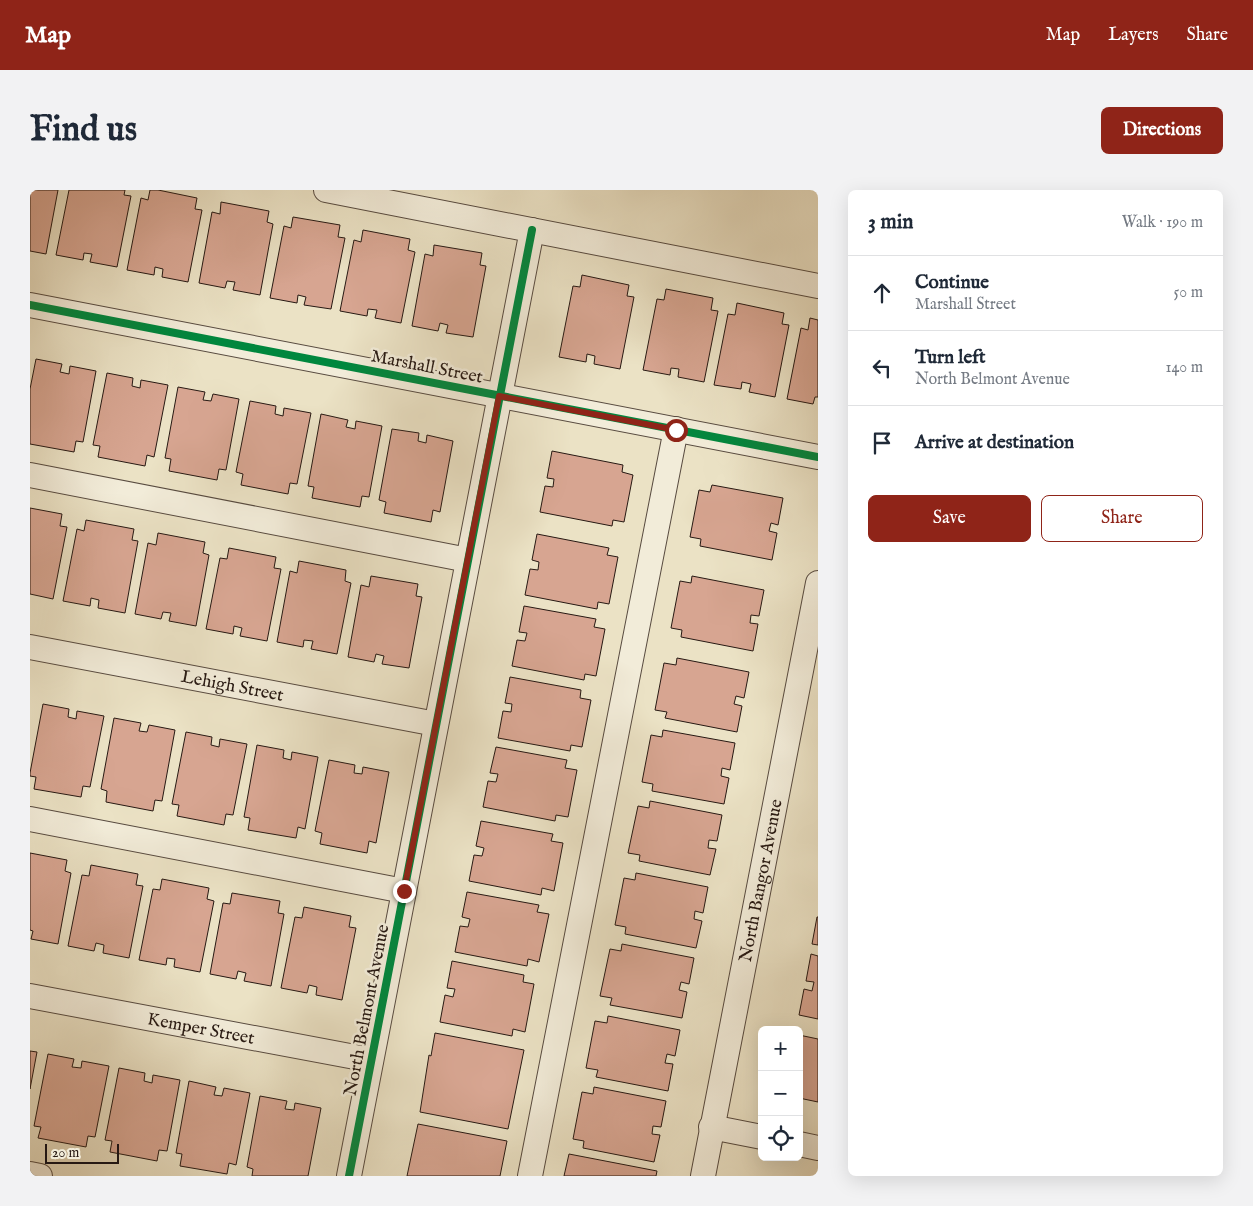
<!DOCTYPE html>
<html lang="en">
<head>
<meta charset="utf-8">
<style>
	body { margin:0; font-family:"IM FELL English",serif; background:#f2f2f3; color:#1f2937 }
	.controls { position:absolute; right:15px; bottom:15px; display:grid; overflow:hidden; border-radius:8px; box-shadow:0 5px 20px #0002 }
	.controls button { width:45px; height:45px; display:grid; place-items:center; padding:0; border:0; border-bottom:1px solid #e0e1e3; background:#fff; color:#1f2937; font:25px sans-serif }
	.scale { position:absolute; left:15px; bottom:12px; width:74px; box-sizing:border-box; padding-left:5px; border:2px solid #271913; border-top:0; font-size:14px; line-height:18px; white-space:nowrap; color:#271913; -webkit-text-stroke:4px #f2ecd9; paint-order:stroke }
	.stop { position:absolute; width:15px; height:15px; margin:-11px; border:4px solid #8f2418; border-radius:50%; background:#fff }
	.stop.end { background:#8f2418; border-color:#fff; box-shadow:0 1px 5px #0008 }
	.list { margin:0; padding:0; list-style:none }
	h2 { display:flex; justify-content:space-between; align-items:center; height:65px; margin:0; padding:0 20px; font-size:21px }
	h2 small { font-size:16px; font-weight:400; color:#747a83 }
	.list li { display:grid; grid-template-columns:32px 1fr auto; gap:15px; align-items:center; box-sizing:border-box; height:75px; padding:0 20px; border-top:1px solid #e0e1e3 }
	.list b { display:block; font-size:19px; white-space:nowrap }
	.list p { margin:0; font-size:16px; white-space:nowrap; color:#747a83 }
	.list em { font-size:16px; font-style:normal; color:#747a83 }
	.actions { display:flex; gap:10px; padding:15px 20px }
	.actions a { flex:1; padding:11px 0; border:1px solid #8f2418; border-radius:8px; text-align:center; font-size:18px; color:#8f2418 }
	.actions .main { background:#8f2418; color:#fff }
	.icon { flex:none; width:28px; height:28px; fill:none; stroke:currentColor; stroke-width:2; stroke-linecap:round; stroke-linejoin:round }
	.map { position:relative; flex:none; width:788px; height:986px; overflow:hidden; border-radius:8px }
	header { display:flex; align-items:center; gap:30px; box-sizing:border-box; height:70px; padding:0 25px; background:#8f2418; color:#fff }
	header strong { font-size:24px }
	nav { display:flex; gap:28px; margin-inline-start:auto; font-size:18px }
	.intro { display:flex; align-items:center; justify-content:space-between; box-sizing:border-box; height:120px; padding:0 30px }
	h1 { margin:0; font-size:35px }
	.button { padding:12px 22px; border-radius:8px; background:#8f2418; color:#fff; font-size:18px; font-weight:700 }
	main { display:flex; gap:30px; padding:0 30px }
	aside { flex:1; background:#fff; border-radius:8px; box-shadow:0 5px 20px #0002 }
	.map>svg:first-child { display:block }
</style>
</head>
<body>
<header>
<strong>Map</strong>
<nav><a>Map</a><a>Layers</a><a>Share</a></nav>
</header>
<div class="intro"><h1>Find us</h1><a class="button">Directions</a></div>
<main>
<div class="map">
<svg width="788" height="986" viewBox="0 0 788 986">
	<rect width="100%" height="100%" fill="#ebe2c5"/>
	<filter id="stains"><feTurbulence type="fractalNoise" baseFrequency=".004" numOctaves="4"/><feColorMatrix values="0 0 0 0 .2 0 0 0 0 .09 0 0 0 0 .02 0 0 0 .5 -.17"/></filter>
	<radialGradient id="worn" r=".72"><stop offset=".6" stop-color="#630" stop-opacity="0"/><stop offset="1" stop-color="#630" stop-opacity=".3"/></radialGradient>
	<!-- building -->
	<path fill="#d7a591" stroke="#271913" d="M0,0h28l-12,64 -16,-3z
		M39,0h56l-1,5 7,1 -14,71 -27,-5 2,-8 -8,-1 -1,7 -27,-5z
		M120,0h8l39,8 -2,11 7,1 -14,72 -26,-5 1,-8 -8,-2 -1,8 -27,-5 14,-72 7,2z
		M191,12l48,9 -2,11 6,2 -13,71 -27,-5 2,-8 -8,-1 -2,7 -26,-5 13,-71 8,2z
		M263,27l47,8 -2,12 7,1 -14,71 -27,-4 2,-8 -8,-2 -1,8 -27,-5 14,-72 7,2z
		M333,40l47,9 -2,11 7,2 -14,71 -26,-5 2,-8 -9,-1 -1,7 -27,-5 14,-71 7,2z
		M404,55l48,8 -2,12 6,1 -13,71 -27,-4 2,-8 -8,-2 -2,8 -26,-5 13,-72 8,2z
		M552,85l47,10 -2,11 7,1 -14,72 -26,-5 1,-8 -8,-2 -1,8 -27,-5 14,-71 7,1z
		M636,99l47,9 -2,12 7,1 -14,71 -26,-5 1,-8 -8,-1 -1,7 -27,-5 14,-71 7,1z
		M707,113l47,10 -2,11 7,1 -14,72 -26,-5 2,-8 -9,-2 -1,7 -27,-4 14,-71 7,1z
		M780,128l8,2v77h-3l-2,7 -26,-5 14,-71 7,2z
		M6,169l26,5 -2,8 9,2 1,-8 26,5 -13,71 -7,-1 -2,11 -44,-8v-55z
		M77,183l26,5 -1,8 8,2 1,-8 27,5 -14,72 -7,-2 -2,11 -47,-9 2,-11 -7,-1z
		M148,197l27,5 -2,8 8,1 2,-7 26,5 -13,71 -7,-1 -2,11 -48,-9 2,-12 -6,-1z
		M220,211l26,5 -1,8 8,2 1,-8 27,5 -14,71 -7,-1 -2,11 -47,-9 2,-11 -7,-2z
		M291,224l27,6 -2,7 9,2 1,-8 26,5 -13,71 -7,-1 -2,11 -48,-9 2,-11 -6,-1z
		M362,239l27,4 -1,8 8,2 1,-8 26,6 -13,71 -7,-2 -2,12 -47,-9 2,-11 -7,-2z
		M522,261l71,14 -1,7 11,3 -9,47 -11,-2 -1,6 -72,-14 5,-26 8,1 1,-8 -7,-1z
		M682,295l71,13 -5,27 -7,-2 -2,8 8,2 -5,27 -72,-14 1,-7 -11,-2 9,-47 11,2z
		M0,318l32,6 -2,12 7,1 -14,72 -23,-5z
		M56,330l48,9 -2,11 6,1 -13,72 -27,-5 1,-8 -8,-2 -1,8 -27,-5 14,-72 7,2z
		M128,343l47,9 -2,11 6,2 -13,71 -27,-5 2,-8 -8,-1 -2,7 -26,-5 13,-71 8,2z
		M507,344l72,14 -2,7 11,2 -9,47 -11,-2 -1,7 -72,-14 5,-26 8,1 1,-8 -7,-2z
		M199,358l47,9 -2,11 7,1 -14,72 -27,-5 2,-8 -8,-2 -1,8 -27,-5 14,-71 7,1z
		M269,371l47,9 -1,11 6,2 -14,71 -26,-5 2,-8 -9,-1 -1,7 -26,-5 13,-71 7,2z
		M341,386l47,8 -2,12 6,1 -13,71 -27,-4 2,-8 -8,-2 -2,8 -26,-5 13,-72 8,2z
		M662,386l72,14 -5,26 -8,-1 -1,8 8,1 -5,27 -72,-14 1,-7 -11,-2 9,-47 11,2z
		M494,416l72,13 -2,8 11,2 -9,47 -11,-2 -1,6 -72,-14 5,-26 8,1 2,-8 -8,-1z
		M647,468l72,14 -5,26 -8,-2 -2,8 8,2 -5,26 -72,-14 2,-6 -12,-2 9,-47 12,2z
		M480,487l71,13 -1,8 11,2 -9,47 -11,-2 -1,6 -72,-13 5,-27 8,1 1,-8 -7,-1z
		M13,514l26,5 -1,8 8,2 1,-8 27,5 -14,71 -7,-1 -2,11 -47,-8 2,-12 -6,-1v-3z
		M84,528l27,5 -2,8 8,1 2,-7 26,5 -13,71 -7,-1 -2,11 -47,-9 1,-11 -6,-2z
		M633,540l72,13 -5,27 -8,-2 -1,8 8,2 -5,26 -72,-13 1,-7 -11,-2 9,-47 11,2z
		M156,542l26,5 -1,8 8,2 1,-8 27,5 -14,71 -7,-1 -2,11 -47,-9 2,-11 -7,-1z
		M227,555l27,5 -1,8 8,2 1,-8 26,5 -13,72 -7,-2 -2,11 -48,-8 2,-12 -6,-1z
		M466,557l71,13 -2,8 12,2 -9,47 -12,-2 -1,6 -72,-14 5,-26 8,1 2,-8 -8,-1z
		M299,570l26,5 -1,8 8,1 1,-7 26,5 -13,71 -7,-2 -2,12 -47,-9 2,-11 -7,-2z
		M620,611l72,14 -5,26 -8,-1 -1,8 8,1 -6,26 -71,-14 1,-6 -12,-2 10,-47 11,2z
		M451,631l72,13 -2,7 12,2 -9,48 -12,-3 -1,7 -72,-14 5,-26 8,1 2,-8 -8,-2z
		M0,663l37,7 -2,11 6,2 -13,71 -27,-5 2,-8 -3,-1z
		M61,675l47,9 -2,11 7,1 -14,72 -26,-5 1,-8 -8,-2 -2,8 -26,-5 14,-71 7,1z
		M606,683l72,14 -5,26 -8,-2 -1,8 8,2 -6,27 -71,-14 1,-7 -11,-2 9,-47 11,2z
		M132,689l47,9 -2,11 7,2 -14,71 -26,-5 1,-8 -8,-1 -1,7 -27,-5 14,-71 7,1z
		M437,702l72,13 -2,7 12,2 -10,48 -11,-3 -1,7 -72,-14 5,-26 8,1 2,-8 -8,-2z
		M202,703l48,8 -2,12 6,1 -13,72 -27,-5 2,-8 -8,-2 -2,8 -26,-5 13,-71 7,1z
		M274,717l47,9 -2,11 7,1 -14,72 -26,-5 1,-8 -8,-2 -2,8 -26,-5 14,-71 7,1z
		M787,727h1v28l-6,-1z
		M592,754l72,14 -5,26 -8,-2 -2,8 8,2 -5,26 -72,-13 2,-7 -12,-2 10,-47 11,2z
		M781,764l7,2v63l-19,-4 5,-26 8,2 2,-9 -8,-1z
		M422,771l72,14 -1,7 11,2 -9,48 -12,-3 -1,7 -72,-14 5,-27 8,2 2,-8 -8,-1z
		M578,826l72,14 -5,26 -8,-2 -2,9 8,1 -5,27 -72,-14 2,-7 -12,-2 9,-47 12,2z
		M405,843l89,17 -16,79 -88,-17 9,-57 2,1z
		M769,845l19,4v63l-19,-4z
		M0,861l7,1 -7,37z
		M18,864l26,5 -2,8 9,1 1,-7 27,5 -14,71 -7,-1 -2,11 -48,-9 3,-11 -7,-1z
		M89,878l26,5 -1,8 8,2 1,-8 27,5 -13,71 -8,-1 -2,11 -47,-9 2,-11 -7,-1z
		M159,891l27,6 -2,8 8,1 2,-8 26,5 -14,72 -7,-2 -2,11 -47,-8 2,-12 -6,-1z
		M564,897l72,14 -5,26 -8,-1 -1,8 8,1 -6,27 -71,-14 1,-7 -11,-2 9,-47 11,2z
		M230,906l27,5 -2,8 9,1 1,-7 26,5 -13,68h-56l1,-7 -6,-2z
		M388,934l89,17 -7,35h-93z
		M539,964l88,17 -1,5h-92z"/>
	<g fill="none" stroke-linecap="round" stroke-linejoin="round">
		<defs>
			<g id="minor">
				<path d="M296,0l492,96"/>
				<path d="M0,115l788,152"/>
				<path d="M0,285l438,85"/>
				<path id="s1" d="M0,457l406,77"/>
				<path d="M0,629l374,72"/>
				<path id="s2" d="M0,806l341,64"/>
				<path d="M681,937l51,10"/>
				<path d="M769,954l19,4"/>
				<path d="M0,984l10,2"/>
				<path d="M319,986l183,-946"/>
				<path d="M500,986l146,-747"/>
				<path id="s3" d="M673,986l115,-593"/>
			</g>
		</defs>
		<!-- minor casing -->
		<use href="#minor" stroke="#584b40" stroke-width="26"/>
		<!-- minor -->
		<use href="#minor" stroke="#f2ecd9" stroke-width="24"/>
		<defs>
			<path id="cycleway" d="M0,115l788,152
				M319,986l183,-946"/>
		</defs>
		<!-- cycleway casing -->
		<use href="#cycleway" stroke="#f2ecd9" stroke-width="11"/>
		<!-- cycleway -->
		<use href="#cycleway" stroke="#00873e" stroke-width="8"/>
	</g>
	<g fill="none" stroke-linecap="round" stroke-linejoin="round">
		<!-- route -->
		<path stroke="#8f2418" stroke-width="6" d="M374,701l95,-495 177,34"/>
	</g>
	<g text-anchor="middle" stroke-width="5" stroke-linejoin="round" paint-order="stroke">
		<!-- street labels -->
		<g font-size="18" fill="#271913" stroke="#f2ecd9">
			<text transform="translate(397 176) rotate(11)" y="6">Marshall Street</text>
			<text dy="6" stroke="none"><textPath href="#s1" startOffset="206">Lehigh Street</textPath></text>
			<text dy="6" stroke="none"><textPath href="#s3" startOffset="301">North Bangor Avenue</textPath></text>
			<text transform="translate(336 820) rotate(-79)" y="6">North Belmont Avenue</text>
			<text dy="6" stroke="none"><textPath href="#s2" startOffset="174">Kemper Street</textPath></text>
		</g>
	</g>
	<rect width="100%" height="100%" filter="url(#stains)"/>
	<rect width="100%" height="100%" fill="url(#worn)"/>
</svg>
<div class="controls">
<button>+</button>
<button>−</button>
<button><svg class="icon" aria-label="locate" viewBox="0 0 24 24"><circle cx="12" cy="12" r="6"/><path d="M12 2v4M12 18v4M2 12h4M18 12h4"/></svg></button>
</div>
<div class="scale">20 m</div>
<div class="stop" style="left:646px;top:240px"></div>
<div class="stop end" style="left:374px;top:701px"></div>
</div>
<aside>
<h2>3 min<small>Walk · 190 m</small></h2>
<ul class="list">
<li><svg class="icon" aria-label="ahead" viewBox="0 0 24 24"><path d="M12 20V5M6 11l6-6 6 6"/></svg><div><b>Continue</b><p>Marshall Street</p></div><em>50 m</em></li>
<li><svg class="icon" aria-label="left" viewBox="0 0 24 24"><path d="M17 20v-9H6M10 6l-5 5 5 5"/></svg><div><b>Turn left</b><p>North Belmont Avenue</p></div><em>140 m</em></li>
<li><svg class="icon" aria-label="arrive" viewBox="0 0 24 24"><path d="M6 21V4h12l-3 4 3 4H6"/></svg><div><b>Arrive at destination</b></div></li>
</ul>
<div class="actions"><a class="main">Save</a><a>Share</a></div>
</aside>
</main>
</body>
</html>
